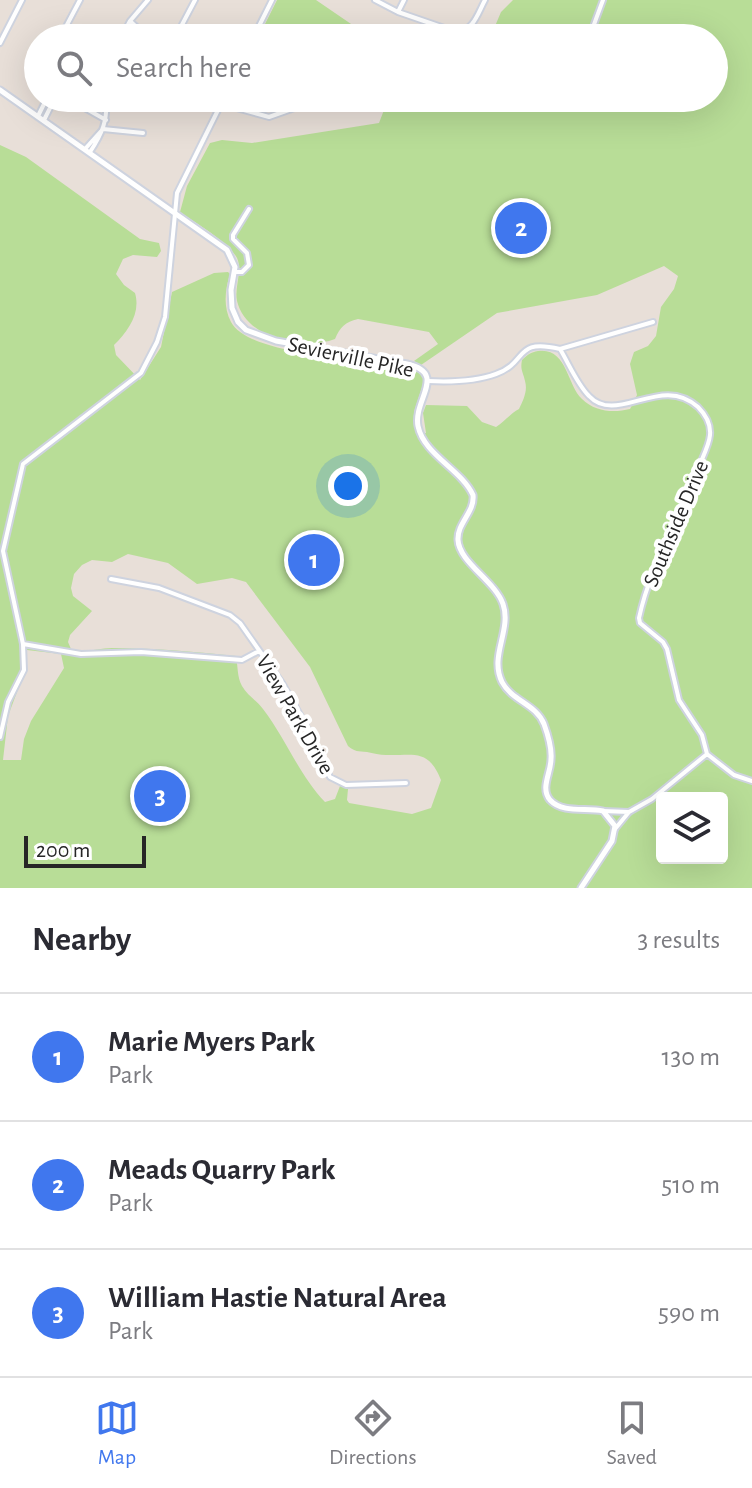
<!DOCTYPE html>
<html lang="en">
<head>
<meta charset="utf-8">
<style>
	body { margin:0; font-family:"Alegreya Sans",sans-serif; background:#f2f2f3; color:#2b2b33 }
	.controls { position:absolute; right:24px; bottom:24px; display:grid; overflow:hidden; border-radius:8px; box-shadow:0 8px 32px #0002 }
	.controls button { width:72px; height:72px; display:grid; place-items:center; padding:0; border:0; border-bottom:2px solid #e1e1e2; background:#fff; color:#2b2b33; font:40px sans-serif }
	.scale { position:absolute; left:24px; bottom:20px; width:122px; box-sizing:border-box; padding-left:8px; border:4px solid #262626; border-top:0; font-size:22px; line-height:28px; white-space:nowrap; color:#262626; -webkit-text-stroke:6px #fff; paint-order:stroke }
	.you { position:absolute; left:348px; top:486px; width:28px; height:28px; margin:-20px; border:6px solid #fff; border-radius:50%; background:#1a73e8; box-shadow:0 0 0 12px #1a73e833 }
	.badge { display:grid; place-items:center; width:52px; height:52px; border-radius:50%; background:#4077ee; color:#fff; font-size:26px; font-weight:700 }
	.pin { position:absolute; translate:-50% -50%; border:4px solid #fff; box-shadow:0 2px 8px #0006 }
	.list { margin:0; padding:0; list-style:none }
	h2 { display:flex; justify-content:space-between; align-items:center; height:104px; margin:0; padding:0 32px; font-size:34px }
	h2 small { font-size:26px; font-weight:400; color:#7c7c81 }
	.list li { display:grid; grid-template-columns:52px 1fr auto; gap:24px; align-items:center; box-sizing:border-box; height:128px; padding:0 32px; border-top:2px solid #e1e1e2 }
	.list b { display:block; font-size:30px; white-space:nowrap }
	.list p { margin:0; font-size:26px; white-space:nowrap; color:#7c7c81 }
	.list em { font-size:26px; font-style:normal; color:#7c7c81 }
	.icon { flex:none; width:44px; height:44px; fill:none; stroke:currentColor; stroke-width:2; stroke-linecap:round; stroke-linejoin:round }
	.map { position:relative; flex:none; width:752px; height:888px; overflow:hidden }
	.search { position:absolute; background:#fff; box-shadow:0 8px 32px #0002; left:24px; right:24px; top:24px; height:88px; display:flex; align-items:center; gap:20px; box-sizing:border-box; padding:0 28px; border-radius:44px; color:#7c7c81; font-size:30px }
	.sheet { height:488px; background:#fff }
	nav { display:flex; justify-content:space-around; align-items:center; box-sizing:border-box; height:112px; border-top:2px solid #e1e1e2; background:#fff; font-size:22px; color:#7c7c81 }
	nav a { display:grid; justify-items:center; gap:4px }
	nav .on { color:#4077ee }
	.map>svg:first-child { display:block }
</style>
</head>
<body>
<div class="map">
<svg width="752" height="888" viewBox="0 0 752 888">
	<rect width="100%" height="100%" fill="#e8dfd8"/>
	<!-- green -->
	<path fill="#b8dd97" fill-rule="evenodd" d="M277,0h39l38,26 34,12h-130z
		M513,0h239v888h-752v-743l26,12 114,82 19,4 2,8 -4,6 -24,-2 -10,4 -7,15 8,11 11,8c6,20 -7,38 -21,52l2,10 24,25 21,-33 11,-55 42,-19 14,-1 2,2c-5,16 -7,33 1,48 19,36 147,36 188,48l6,8 -11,34 2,22 10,-1 -3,-20 3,-8 41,1 15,16 14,5c9,-6 14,-13 23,-18 4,-8 9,-18 6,-28 -2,-9 -5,-11 -3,-21 5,-5 9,-8 16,-9 29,-4 29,34 44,48 13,13 32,14 48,10l7,-14 -7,-31 4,-12 14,-6 8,-10 5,-29 13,-18 4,-13 -14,-10 -67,29 -100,18 -76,52 -7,-4 24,-17 -9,-12 -71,-13c-13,3 -18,8 -23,20 -31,12 -89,0 -98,-38 -3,-14 6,-30 0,-43 -9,-17 -42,-35 -57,-46l7,-26 23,-43 12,-3 30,3 127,-20 5,-13 -4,-12h334v-60h-224l11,-26zM128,554l40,9 29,21 35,-6 14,4 64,85 38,79c7,6 10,5 19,6 6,1 13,3 19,3 28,1 42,-7 55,25l-10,28 -19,6 -63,-11 -2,-3 1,-11 -8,-3 -5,13 -10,3c-26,-27 -39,-63 -62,-93 -6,-8 -16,-14 -21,-23 -5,-9 -4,-20 -6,-30 -40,-4 -80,-8 -121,-8 -15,-1 -30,6 -44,1l-3,-7 2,-7 22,-24 -19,-15 -2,-8 3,-14 8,-9 10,-5 20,2zM27,650l34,4 3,14 -33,53 -7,18 -3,21h-18l5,-44 15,-40zM662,798h60v60h-60z"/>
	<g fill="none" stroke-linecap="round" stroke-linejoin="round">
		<defs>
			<path id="street" d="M375,0l23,12 58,20c18,-2 21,-17 29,-32
				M398,12l6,-12
				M130,21l18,17
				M60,38l20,-38
				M121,38l9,-17 18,-21
				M175,38l20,-38
				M253,38l19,-38
				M589,38l14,-38
				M0,43l22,-43
				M67,98l39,22
				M222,104l47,13 31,-11 47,-8
				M38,116l9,-18
				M44,120l11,-22
				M103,129l40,4
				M85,149l18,-20
				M90,152c12,-18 18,-32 16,-54
				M234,272h8l7,-7 -2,-12 -14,-14v-4l16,-26
				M560,349l93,-27
				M428,381c21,1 49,0 68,-7 33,-12 17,-36 64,-25 9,15 17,35 29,47 28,30 72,-23 109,11 8,8 13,17 12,28 -1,11 -8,23 -12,34 -19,51 -48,97 -59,149l1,5 23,19 4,7 12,51 23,35 5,19
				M111,579l48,9 71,27 10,8 42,60 22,39 26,55 16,8 60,-2
				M23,644l58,10 60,-2 101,8 17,-9
				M0,737l8,-35 16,-32 -1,-26 -20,-93 20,-87 118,-91 16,-31 8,-25 12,-124 47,-95
				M707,754l27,21 18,6
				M603,811l26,1
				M615,829l14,-17 23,-13 55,-45"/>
			<path id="secondary" d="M0,90l227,160 8,17 -4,23 1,18 6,14 8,8 30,11 131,23c41,9 6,36 11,62 6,29 43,43 55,69 2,17 -16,28 -15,45 1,22 37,41 45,64 9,26 -14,52 -1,78 10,19 34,22 42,42 4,11 8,24 7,35 0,14 -11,29 -1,41 13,14 37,7 53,11l12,15 -3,15 -31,47"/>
		</defs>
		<!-- street casing -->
		<use href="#street" stroke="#ced3df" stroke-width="8"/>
		<!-- secondary casing -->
		<use href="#secondary" stroke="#ced3df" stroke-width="9"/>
		<!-- street -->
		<use href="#street" stroke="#fff" stroke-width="4"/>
		<!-- secondary -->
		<use href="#secondary" stroke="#fff" stroke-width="5"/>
	</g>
	<g text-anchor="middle" stroke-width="8" stroke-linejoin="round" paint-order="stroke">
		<!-- street labels -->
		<g font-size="22" fill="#262626" stroke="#fff">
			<text transform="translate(351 356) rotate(12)" y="8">Sevierville Pike</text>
			<text transform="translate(675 523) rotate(-67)" y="8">Southside Drive</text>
			<text transform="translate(296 714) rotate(60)" y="8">View Park Drive</text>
		</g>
	</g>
</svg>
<div class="controls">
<button><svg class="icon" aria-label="layers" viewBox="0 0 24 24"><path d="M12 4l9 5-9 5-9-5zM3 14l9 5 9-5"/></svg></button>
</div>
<div class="scale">200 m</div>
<div class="you"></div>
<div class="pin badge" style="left:314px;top:560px">1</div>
<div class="pin badge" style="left:521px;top:228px">2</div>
<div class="pin badge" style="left:160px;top:796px">3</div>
<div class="search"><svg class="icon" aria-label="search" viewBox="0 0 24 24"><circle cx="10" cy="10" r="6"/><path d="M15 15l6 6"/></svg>Search here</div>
</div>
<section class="sheet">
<h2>Nearby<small>3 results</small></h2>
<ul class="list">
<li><span class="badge">1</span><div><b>Marie Myers Park</b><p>Park</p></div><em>130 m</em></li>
<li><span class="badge">2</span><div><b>Meads Quarry Park</b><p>Park</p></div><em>510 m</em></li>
<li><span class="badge">3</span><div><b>William Hastie Natural Area</b><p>Park</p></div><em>590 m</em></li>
</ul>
</section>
<nav>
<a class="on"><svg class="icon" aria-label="map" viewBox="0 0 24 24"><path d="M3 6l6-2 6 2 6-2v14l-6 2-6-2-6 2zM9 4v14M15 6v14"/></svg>Map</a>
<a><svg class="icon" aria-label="directions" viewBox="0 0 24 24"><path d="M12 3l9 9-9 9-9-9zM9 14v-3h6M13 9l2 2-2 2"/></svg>Directions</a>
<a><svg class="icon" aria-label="saved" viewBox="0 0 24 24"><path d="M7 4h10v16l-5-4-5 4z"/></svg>Saved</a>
</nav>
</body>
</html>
